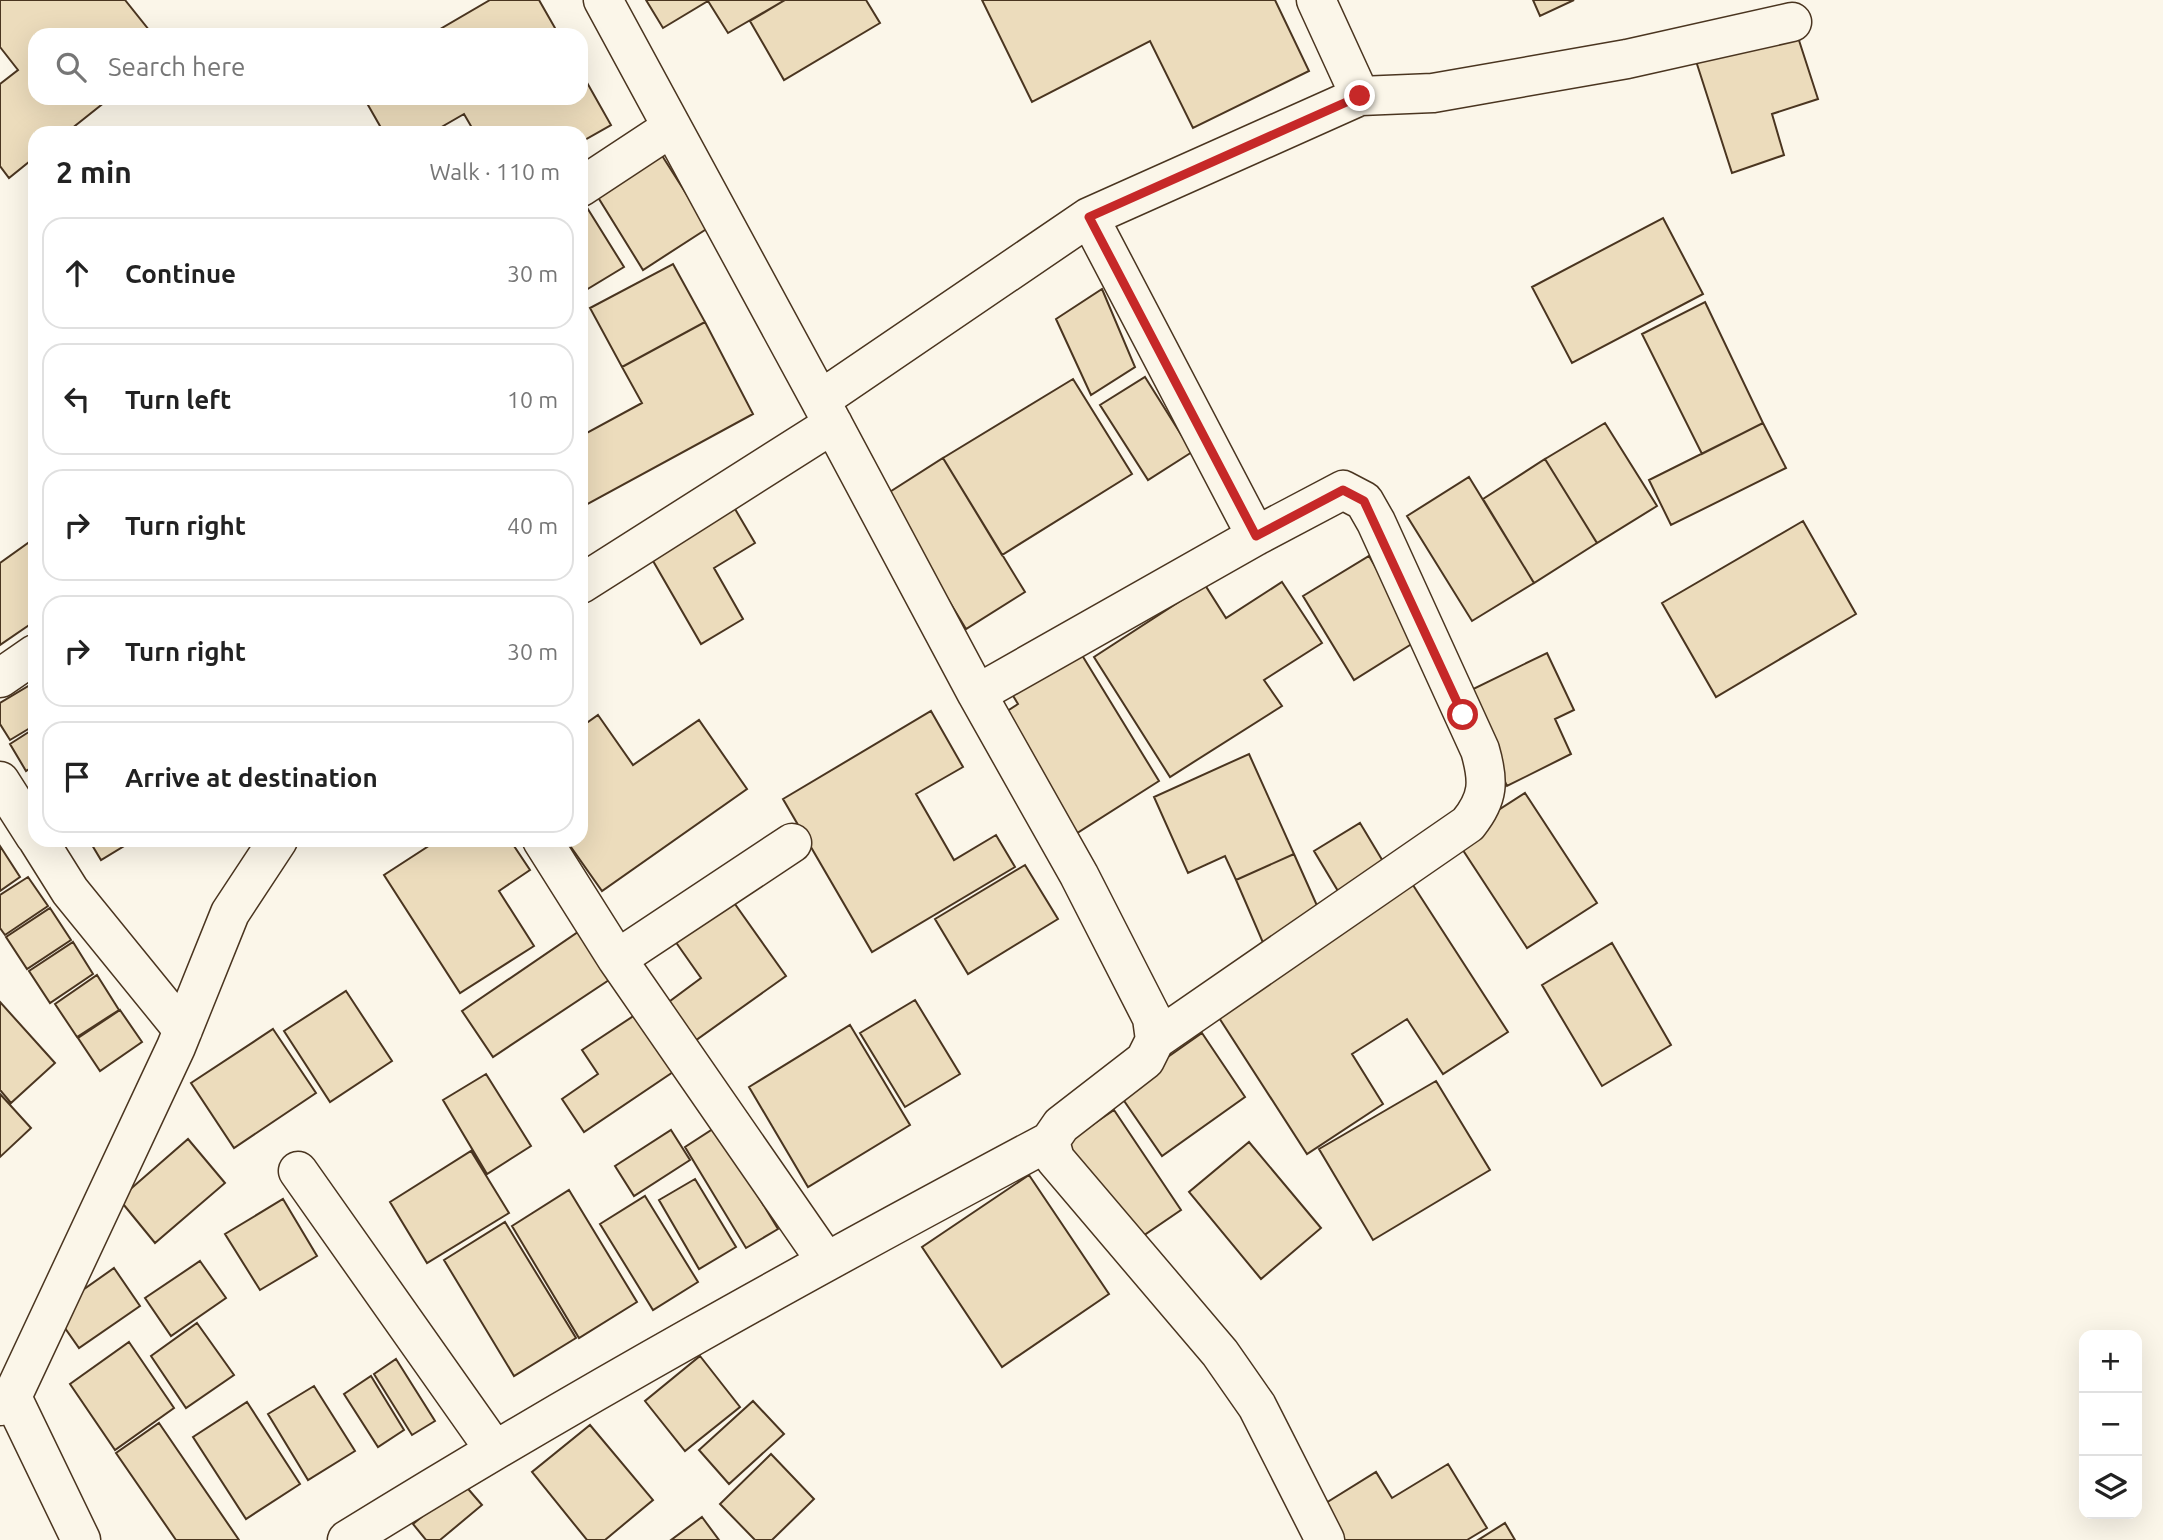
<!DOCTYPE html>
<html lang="en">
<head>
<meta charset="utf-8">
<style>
	body { margin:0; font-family:Ubuntu,sans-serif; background:#f2f2f2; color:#222 }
	.controls { position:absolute; right:21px; bottom:21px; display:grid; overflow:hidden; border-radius:14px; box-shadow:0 7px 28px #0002 }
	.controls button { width:63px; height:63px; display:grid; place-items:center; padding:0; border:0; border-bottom:2px solid #e0e0e0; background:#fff; color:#222; font:35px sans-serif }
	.stop { position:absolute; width:21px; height:21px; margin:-16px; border:5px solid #c62828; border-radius:50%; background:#fff }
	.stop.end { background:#c62828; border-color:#fff; box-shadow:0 2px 7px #0008 }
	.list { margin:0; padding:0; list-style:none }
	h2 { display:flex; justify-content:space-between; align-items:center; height:91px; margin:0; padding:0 28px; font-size:30px }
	h2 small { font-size:23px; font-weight:400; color:#767676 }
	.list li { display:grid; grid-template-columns:46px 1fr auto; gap:21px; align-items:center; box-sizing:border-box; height:112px; margin:0 14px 14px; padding:0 14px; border:2px solid #e0e0e0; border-radius:21px }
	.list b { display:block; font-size:26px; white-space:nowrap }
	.list em { font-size:23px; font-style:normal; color:#767676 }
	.icon { flex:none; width:38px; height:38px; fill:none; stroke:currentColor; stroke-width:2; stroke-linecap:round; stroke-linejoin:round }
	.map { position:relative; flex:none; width:2163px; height:1540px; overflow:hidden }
	.search { position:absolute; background:#fff; box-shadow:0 7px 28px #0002; left:28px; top:28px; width:560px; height:77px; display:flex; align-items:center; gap:18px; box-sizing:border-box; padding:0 24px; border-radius:21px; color:#767676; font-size:26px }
	.panel { position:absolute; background:#fff; box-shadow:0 7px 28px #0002; left:28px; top:126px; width:560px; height:721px; border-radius:21px }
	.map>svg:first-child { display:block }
</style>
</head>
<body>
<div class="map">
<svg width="2163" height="1540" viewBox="0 0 2163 1540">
	<rect width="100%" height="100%" fill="#fbf6e9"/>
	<!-- building -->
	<path fill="#ecdcbc" stroke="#4a3520" stroke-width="2" d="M0,0h125l28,35h-118v63h75l-44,35h-31v24l-26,21 -9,-12v-82l18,-14 -18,-23z
		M490,0h49l20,35h-129z
		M646,0h139l-57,33 -20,-32 -45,27z
		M785,0h81l14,23 -96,57 -34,-59z
		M982,0h293l34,71 -116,57 -43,-87 -118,61z
		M1533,0h41l-34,16z
		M1795,28l23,71 -46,15 12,41 -52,18 -36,-112z
		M581,72l30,53 -30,17v-9h-106l-11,-19 -33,19h-47l-20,-35h217z
		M661,154l47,74 -65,42 -47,-76z
		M586,206l38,61 -43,26v-84z
		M1663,218l40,76 -131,69 -40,-76z
		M673,264l32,58 -83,45 -32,-59z
		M1102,289l33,78 -44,28 -35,-76z
		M1705,302l58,121 -61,31 -60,-120z
		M705,322l48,92 -169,92 -3,-5v-65l61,-33 -20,-36z
		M1145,377l47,75 -44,28 -48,-75z
		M1073,379l59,95 -130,81 -59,-97z
		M1605,423l52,83 -60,37 -52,-84z
		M1763,423l23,45 -115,57 -22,-45z
		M943,458l82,134 -59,37 -81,-134z
		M1545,459l52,84 -63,40 -51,-84z
		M1469,477l65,106 -62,38 -65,-105z
		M728,497l27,46 -41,25 29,51 -42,25 -56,-97z
		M1803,521l53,93 -140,83 -54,-94z
		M35,538v83l-35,24v-82z
		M1369,556l49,84 -64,40 -51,-84z
		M1282,582l40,61 -58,37 18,26 -112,71 -76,-120 111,-72 21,33z
		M1077,647l82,134 -85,54 -73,-120 17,-11 -9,-15z
		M1547,653l27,57 -19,9 16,35 -64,32 -44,-92z
		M35,682v43l-25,15 -10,-16v-21z
		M931,711l32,56 -47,27 38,66 42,-25 19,32 -143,85 -89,-153z
		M598,715l35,50 66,-45 48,69 -145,102 -36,-51h15v-113z
		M35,728v37l-9,6 -16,-27z
		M1249,754l45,100 -58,26 -11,-24 -37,17 -34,-76z
		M1525,793l72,110 -70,45 -72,-110z
		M1360,823l27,45 -46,28 -27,-45z
		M89,840h45l-33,20z
		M438,840h72l20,30 -31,21 35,55 -74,47 -76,-118z
		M0,846l20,31 -20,14z
		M1294,854l29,65 -59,26 -28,-65z
		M1025,865l33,54 -90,55 -33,-55z
		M28,877l20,29 -43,29 -5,-7v-33z
		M1411,882l97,150 -65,42 -36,-55 -55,35 31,50 -76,50 -93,-144z
		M725,890l61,86 -101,72 -27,-38 43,-32 -33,-47z
		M50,908l21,32 -44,29 -21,-32z
		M578,932l31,48 -116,77 -31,-46z
		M73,942l20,32 -43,29 -21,-32z
		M1612,943l59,102 -69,41 -60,-101z
		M97,975l22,35 -42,27 -22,-33z
		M346,991l46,70 -62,41 -46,-71z
		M915,1000l45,74 -55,33 -45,-74z
		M0,1002l55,61 -44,40 -11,-13z
		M120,1010l22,32 -42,29 -22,-33z
		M638,1013l38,57 -92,62 -22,-33 36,-25 -16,-24z
		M850,1025l60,100 -102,62 -59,-100z
		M273,1029l43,64 -82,55 -43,-65z
		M1202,1033l43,64 -83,59 -44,-64z
		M486,1074l45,72 -44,28 -44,-74z
		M1436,1081l54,89 -117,70 -54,-91z
		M0,1094l31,34 -31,29z
		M1114,1110l67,100 -47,32 -67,-100z
		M716,1127l62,102 -32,19 -61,-101z
		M671,1130l19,30 -56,36 -19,-30z
		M188,1139l37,44 -70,60 -36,-44z
		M1249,1142l72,86 -60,51 -72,-87z
		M471,1151l38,62 -82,50 -37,-61z
		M1029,1175l80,119 -107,73 -80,-120z
		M695,1179l41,68 -37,22 -40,-69z
		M569,1190l68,112 -58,36 -67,-112z
		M645,1196l53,86 -45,28 -53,-86z
		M283,1199l34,57 -57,34 -35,-56z
		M505,1222l71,116 -62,38 -70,-116z
		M200,1261l26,37 -55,38 -26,-38z
		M114,1268l26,38 -61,42 -26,-37z
		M197,1323l37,52 -48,33 -35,-52z
		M129,1342l45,66 -59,42 -45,-66z
		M700,1356l40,51 -55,44 -40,-50z
		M396,1359l39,62 -23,14 -38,-61z
		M371,1376l33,54 -26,17 -34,-53z
		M314,1386l41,65 -47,29 -40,-66z
		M753,1401l31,33 -55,50 -30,-34z
		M247,1402l53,82 -54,35 -53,-82z
		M159,1423l80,117h-63l-60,-87z
		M590,1425l63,75 -48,40h-18l-55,-68z
		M771,1454l43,45 -42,41h-17l-35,-36z
		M1448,1464l39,64 -20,12h-137l-17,-29 63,-39 16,26z
		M463,1483l19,22 -42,35h-14l-13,-16z
		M702,1517l17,23h-48z
		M1505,1523l10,17h-37z"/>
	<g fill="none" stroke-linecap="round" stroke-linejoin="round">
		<defs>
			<path id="minor" d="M603,0l217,400 157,294 102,181 73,143 3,22 -10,20 -84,65 -11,16 5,18 165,194 37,53 68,134
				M1316,0l44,96
				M581,187l91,-60
				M1089,217l167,319
				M820,400l269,-183 271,-121 73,-3 194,-34 165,-37
				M581,584l252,-160
				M0,678l35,-24
				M977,694l279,-158 87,-46 21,11 12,21 104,228c9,31 9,48 -12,74l-313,216
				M0,781l35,55
				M38,840l32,51 113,139
				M542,840l75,119 209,302
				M617,959l175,-116
				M298,1171l196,278
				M12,1397l69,143
				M0,1406l12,-9 164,-350 54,-134 48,-73
				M347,1540c229,-142 465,-272 703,-399"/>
		</defs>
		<!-- minor casing -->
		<use href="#minor" stroke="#4a3520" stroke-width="41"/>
		<!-- minor -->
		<use href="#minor" stroke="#fbf6e9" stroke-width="38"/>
	</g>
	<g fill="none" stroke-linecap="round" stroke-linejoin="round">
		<!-- route -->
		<path stroke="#c62828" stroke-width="9" d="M1360,96l-271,121 167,319 87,-46 21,11 99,214"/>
	</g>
</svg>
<div class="controls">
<button>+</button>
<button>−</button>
<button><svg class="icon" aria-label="layers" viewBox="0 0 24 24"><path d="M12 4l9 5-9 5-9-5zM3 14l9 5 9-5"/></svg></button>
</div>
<div class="stop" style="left:1463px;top:715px"></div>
<div class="stop end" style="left:1360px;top:96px"></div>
<div class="search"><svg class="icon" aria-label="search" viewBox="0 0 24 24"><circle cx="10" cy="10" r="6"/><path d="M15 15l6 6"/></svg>Search here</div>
<section class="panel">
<h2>2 min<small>Walk · 110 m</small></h2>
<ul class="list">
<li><svg class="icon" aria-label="ahead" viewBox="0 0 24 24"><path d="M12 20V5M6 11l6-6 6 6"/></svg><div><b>Continue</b></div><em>30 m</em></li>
<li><svg class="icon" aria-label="left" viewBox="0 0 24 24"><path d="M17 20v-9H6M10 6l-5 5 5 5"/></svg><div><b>Turn left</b></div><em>10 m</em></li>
<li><svg class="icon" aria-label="right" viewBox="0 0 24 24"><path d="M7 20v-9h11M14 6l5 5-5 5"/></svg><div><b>Turn right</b></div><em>40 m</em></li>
<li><svg class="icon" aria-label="right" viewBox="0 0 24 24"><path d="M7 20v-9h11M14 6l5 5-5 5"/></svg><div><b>Turn right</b></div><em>30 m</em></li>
<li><svg class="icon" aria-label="arrive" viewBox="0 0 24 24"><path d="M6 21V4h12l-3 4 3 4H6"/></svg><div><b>Arrive at destination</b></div></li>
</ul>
</section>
</div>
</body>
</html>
